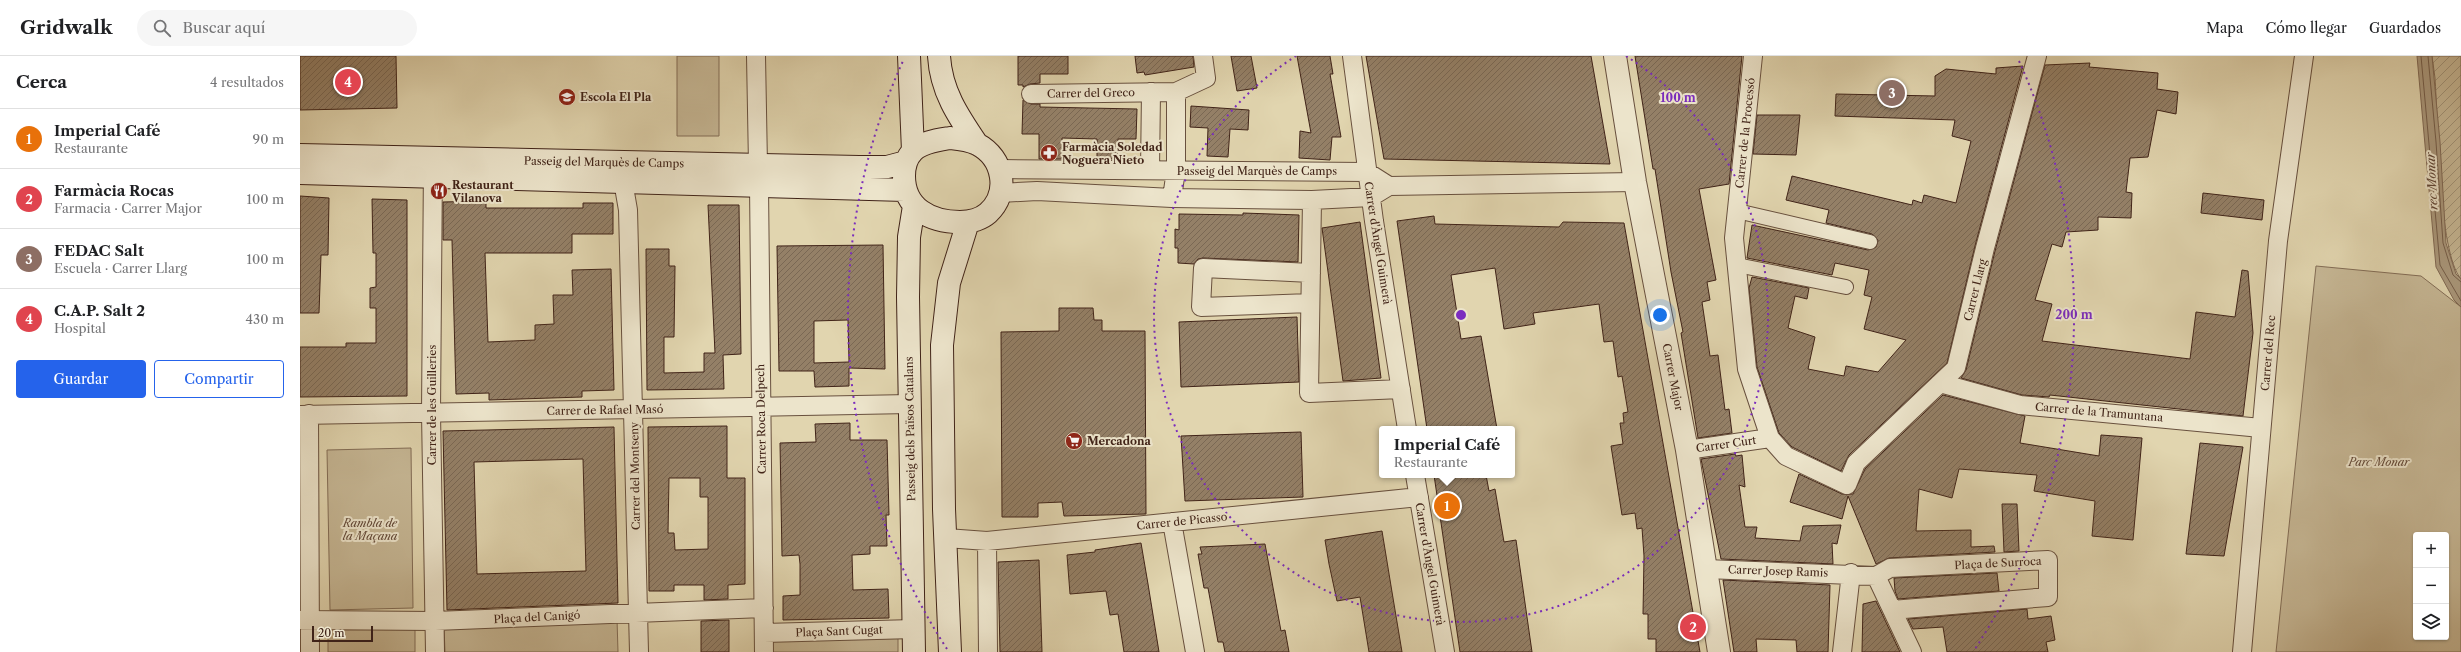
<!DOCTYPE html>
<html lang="es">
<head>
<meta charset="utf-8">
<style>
	body { margin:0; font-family:"Libre Caslon Text",serif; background:#f6f6f6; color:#202124 }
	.controls { position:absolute; right:12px; bottom:12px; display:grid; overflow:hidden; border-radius:4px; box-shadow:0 1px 3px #0004 }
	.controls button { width:36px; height:36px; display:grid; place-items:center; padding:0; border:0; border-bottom:1px solid #e0e0e0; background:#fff; color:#202124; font:20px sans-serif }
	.scale { position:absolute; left:12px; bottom:10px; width:61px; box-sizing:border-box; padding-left:4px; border:2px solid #402318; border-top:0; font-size:11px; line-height:14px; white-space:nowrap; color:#402318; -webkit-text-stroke:3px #ece4cb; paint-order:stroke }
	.you { position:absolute; left:1360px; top:259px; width:14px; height:14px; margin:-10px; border:3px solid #fff; border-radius:50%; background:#1a73e8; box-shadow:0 0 0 6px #1a73e833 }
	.badge { display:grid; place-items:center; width:26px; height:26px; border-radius:50%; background:#2563eb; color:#fff; font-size:13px; font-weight:700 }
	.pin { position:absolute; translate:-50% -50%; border:2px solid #fff; box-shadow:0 1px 4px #0006 }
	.popup { position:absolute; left:1079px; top:370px; width:136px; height:52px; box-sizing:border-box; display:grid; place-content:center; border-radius:4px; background:#fff; filter:drop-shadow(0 1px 3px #0005); font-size:13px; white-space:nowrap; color:#757577 }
	.popup b { font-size:15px; color:#202124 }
	.popup::after { content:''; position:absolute; left:50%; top:100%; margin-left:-8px; border:8px solid transparent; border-top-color:#fff }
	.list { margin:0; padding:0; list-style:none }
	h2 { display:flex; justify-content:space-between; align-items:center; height:52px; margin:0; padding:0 16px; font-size:17px }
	h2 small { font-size:13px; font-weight:400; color:#757577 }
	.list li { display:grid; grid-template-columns:26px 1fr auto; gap:12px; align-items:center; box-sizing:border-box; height:60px; padding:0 16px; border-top:1px solid #e0e0e0 }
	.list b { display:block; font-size:15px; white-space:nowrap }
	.list p { margin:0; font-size:13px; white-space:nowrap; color:#757577 }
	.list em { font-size:13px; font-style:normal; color:#757577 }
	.actions { display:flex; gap:8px; padding:12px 16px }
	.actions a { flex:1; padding:9px 0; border:1px solid #2563eb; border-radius:4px; text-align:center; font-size:14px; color:#2563eb }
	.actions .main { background:#2563eb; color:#fff }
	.icon { flex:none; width:22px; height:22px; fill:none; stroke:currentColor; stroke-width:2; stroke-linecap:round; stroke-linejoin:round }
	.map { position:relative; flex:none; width:2161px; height:596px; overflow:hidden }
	header { display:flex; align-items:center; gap:24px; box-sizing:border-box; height:56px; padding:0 20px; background:#fff; border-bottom:1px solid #e0e0e0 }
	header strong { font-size:19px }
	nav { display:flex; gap:22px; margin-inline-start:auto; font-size:14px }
	.search { width:280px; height:36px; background:#f6f6f6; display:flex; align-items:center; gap:10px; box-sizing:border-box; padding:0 14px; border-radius:22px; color:#757577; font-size:15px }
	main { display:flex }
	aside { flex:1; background:#fff }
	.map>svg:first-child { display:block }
</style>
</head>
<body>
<header>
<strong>Gridwalk</strong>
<div class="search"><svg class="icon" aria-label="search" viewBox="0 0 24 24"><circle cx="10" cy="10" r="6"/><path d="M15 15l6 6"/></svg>Buscar aquí</div>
<nav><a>Mapa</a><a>Cómo llegar</a><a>Guardados</a></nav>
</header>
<main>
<aside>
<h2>Cerca<small>4 resultados</small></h2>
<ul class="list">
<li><span class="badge" style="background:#e8710a">1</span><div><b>Imperial Café</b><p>Restaurante</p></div><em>90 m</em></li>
<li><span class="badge" style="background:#e0444e">2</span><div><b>Farmàcia Rocas</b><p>Farmacia · Carrer Major</p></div><em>100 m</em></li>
<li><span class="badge" style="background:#8d6e63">3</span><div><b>FEDAC Salt</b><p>Escuela · Carrer Llarg</p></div><em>100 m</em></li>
<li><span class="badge" style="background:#e0444e">4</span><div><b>C.A.P. Salt 2</b><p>Hospital</p></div><em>430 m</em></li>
</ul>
<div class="actions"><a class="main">Guardar</a><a>Compartir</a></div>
</aside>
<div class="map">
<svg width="2161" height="596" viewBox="0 0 2161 596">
	<defs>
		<pattern id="garden-furrows" width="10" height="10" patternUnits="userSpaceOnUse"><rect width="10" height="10" fill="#c6b795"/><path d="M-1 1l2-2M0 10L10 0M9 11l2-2" fill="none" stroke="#a29479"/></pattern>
		<pattern id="building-hatch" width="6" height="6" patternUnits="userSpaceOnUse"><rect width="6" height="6" fill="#948067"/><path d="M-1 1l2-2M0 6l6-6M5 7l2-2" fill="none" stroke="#7a6854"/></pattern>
	</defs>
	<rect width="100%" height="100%" fill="#e1d5af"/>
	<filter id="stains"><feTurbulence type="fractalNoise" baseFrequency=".005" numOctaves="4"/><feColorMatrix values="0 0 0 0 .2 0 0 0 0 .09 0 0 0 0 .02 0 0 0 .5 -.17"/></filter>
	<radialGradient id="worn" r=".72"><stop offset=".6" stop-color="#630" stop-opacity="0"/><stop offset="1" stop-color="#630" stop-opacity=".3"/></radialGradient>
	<!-- green -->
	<path fill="#c6b795" stroke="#836d56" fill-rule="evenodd" d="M377,0h42v80h-42z
		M2016,210l105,10 40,31v345h-185zM2116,479h30v102h-30z
		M111,392l2,160 -83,2 -3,-160z
		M317,563l1,33h-173l-1,-24z
		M115,573v23h-87v-22z
		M598,579v17h-126v-14z"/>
	<!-- garden -->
	<path fill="url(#garden-furrows)" stroke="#836d56" d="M2132,0h29v223c-23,-27 -23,-160 -26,-201z"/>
	<!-- water -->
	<path fill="#aa987c" stroke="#806954" d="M2117,0h15l8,86 6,101 10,31 5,5v28l-7,-7 -18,-33z"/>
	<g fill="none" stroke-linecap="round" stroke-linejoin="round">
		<!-- shore -->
		<path stroke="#755e4a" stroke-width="1" d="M2121,0l19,209 21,36
			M2128,0l8,86 7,101 10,32 8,7"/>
	</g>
	<!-- building -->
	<path fill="url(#building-hatch)" stroke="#402318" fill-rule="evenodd" d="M0,0h96l1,52 -97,2z
		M718,0h50v18h-28v9l-10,1 -7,3v-2h-5z
		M835,0h58l1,11 -49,8 -1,-3 -7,1z
		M931,0h20l6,32 -20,3z
		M997,0h33l3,18h-3l11,63h-9l-2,23 -31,-2 1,-27 11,2z
		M1066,0h225l19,108 -226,-5z
		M1335,0h107l-13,128 -30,5 17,91 -9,2 3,18 -8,2 8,54 8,-1 7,55 4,-1 3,24 -34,5 -17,-105 2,-1 -12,-60 -16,-103h-2z
		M1790,7l-1,4 69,6 -1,16 21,3 -2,22 -19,-4 -9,47 -18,1 -4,34 6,1 -1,25 -33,-1v13l-32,2 -4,15 -10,-3 -17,56 17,4 -10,37 148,18 6,-47 39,5 7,-47 6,1 5,62 -10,83 -193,-21 -1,2 -27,-2 -61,-17 5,-8 29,-119 50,-186z
		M1723,10l-48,180 -28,117 -98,92 -8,16 -49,-24 -13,-14 -22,-66 -8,-79 3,-11 57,11 -2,11 -12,-3 -7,32 27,9 -7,32 36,7 2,-10 32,6 28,-32 -42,-11 8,-32 -8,-2 5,-25 -34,-7 -3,12 -85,-17 5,-33 116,25 8,-3 2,-7 -6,-6 -46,-11 3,-13 -43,-10 6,-24 120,29 1,-5 9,3 2,-8 32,8 15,-62 -19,-5 3,-16 -120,-4 1,-22 99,2v-20l11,-7 50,5v-6z
		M723,44l8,4h9v3l97,2 -1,30h-18l-1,20h-20v-20l-35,-1v21h-23v-25h-17z
		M891,50l58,4 -1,20 -18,-1 -2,28 -21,-1 1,-28 -18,-1z
		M1457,59h43l-4,40 -43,-1z
		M1903,137l61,7 -2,20 -61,-7z
		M0,140l29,2 -1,57h-7l-2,58h-19z
		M72,143l35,1v196l-107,1v-50h46v-4h30v-35h-6v-20l6,-1v-34h-3z
		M186,145v7h97v-5h30v31h-41v19h-87l3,89 47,-2v-15l19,-1 -1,-29h20l-1,-25 39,-1 3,121 -32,1v6l-93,3v-7l-33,1 -4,-154h-9v-38z
		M408,149h31l2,149 -18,1 1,34 -77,1 -1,-141h23v17h6l-1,71h-10v36l40,-1v-19h11z
		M943,157l56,2 -1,47 -95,-4 -5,1 -4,5 -16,-1v-15h-3v-19l4,1v-16l64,1z
		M1134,160l1,8 124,3 4,-5 61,1 76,429h-44v-13h-8v-25h-5l1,-58 -2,-28 -5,1 -2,-16 -13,2 -11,-69 12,-2 -3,-21h4l-1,-10 5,-1 -6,-36 -4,1 -5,-36 -9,1 -5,-38 -66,9 2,11 -31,5 -9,-61 -44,7 10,64 20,-3 16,93h-70l-30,-208z
		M1060,166l21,156 -38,3 -21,-153z
		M583,189l2,124 -36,-1v18l-34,1 -1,-16h-35l-2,-125zM548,264l1,42 -35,1v-42z
		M759,252h34l1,12h8v11h43l1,183 -82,2 -2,-14 -24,1v14h-36l-1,-185 58,-1z
		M997,261l2,65 -118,5 -2,-65z
		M1643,339l82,21 -5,27 79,13 2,-21 41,3 -9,102 -41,-4 3,-35 -61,-10 3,-16 -78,-6 -7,29 -33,-9 -3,42 55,-1v17l23,-1 1,6 -106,6 -13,6 -28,-68 -6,23 -52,-17 9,-28 43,20h11l12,-25z
		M550,367v17h37l2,75h-3l1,31h-17v8l-18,1 1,35 35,-1 1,29 -106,2v-24l17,-1v-31l-1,-9 -17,1 -2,-113 36,-1 -1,-18z
		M427,370v52h18v106l-17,1v14l-24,1v-15h-30v6h-25l-1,-164zM369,422h31v19h8v52l-33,1 -1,-17h-6z
		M314,371l4,176 -171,7 -4,-179zM283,403l3,112 -109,3 -3,-112z
		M1001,376l2,65 -118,4 -4,-65z
		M1900,387l43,4 -19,109 -38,-2z
		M1435,398l1,2 6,-1 3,32 -6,-2 6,42h12l-2,11 45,3 3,-15 38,-1 -4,19 -5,-1 1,21 -112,-5 -20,-100z
		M1134,419h52l3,16 6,-2 9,53 12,-2 16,112h-72z
		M1702,448h15l2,47 -15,1z
		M1082,475l10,61 10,60h-33l-9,-55 -23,4 -8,-37 -4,-24z
		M841,487l7,41 11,68h-35l-6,-38 -8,1 -4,-24 -36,3 -3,-39 28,-3v-2z
		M965,488l16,87 4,-1 4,22h-64l-2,-10h-5l-10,-54h-4l-6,-34h4l-2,-7z
		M739,504l3,92h-42l-2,-90z
		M1697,517l2,18 -101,8 -3,-8 -1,-13z
		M1423,524l107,5 -2,67h-31l-1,-12 -40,-1 1,13h-23z
		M1576,545l24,51h-38l1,-48z
		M1727,553l1,10 23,-3 4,24 -9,2 2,10h-101l-4,-25 -30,2 -5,-10z
		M429,564v32h-28v-31z"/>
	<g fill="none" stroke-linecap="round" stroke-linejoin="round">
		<defs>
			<path id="pedestrian" d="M1437,155l133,31
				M1437,209l109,22"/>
			<path id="minor" d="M456,0l2,109
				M1052,0l22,165 33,208
				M1453,0l-19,182 13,131 23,69
				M731,38l145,-2 30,-14 -3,-22
				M133,107l-2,250 4,239
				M700,113l367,3 22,14
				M850,114l1,-78
				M323,125l5,29 11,442
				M459,130l5,466
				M700,137l37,-2 135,7 140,2 59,-3 18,-11 246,-4
				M872,142l4,-28v-78
				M1012,144l-3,193 92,-4
				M1010,247l-109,4 2,-39 108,5
				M1640,327l80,22 241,23
				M9,358l1,238
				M0,359l610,-11
				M1387,394l83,-12 16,18 61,29 9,-22 100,-95 29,-120 52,-192
				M1115,419l30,177
				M872,466l23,130
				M646,482l41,3 432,-44
				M687,485l1,111
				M1406,513l170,7
				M1576,520l14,-8 158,-8v37l-156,13
				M1576,520l36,76
				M0,564l135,1 329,-13
				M464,577l150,-4
				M1542,596l9,-79
				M1942,596l36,-411 26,-185"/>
			<path id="tertiary" d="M1315,0l20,126 52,268 32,202"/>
			<path id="secondary" d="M609,0l4,95
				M639,0c2,35 19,60 38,88
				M650,82c9,1 19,2 27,6 27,14 33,49 11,69 -8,7 -18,9 -28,9 -30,0 -56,-14 -56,-46 0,-9 3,-19 9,-25 9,-9 25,-11 37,-13z
				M0,99l559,12h28l19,-5
				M0,117l605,17
				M614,150l-5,31 -1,60 6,355
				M650,596l-6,-143 -2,-164 7,-62 19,-61"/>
		</defs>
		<!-- pedestrian casing -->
		<use href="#pedestrian" stroke="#68503e" stroke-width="16"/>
		<!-- minor casing -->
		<use href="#minor" stroke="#68503e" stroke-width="20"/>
		<!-- tertiary casing -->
		<use href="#tertiary" stroke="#68503e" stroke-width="24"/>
		<!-- secondary casing -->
		<use href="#secondary" stroke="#402318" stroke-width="24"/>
		<!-- pedestrian -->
		<use href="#pedestrian" stroke="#ece4cb" stroke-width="14"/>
		<!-- minor -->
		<use href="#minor" stroke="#ece4cb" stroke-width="18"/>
		<!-- tertiary -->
		<use href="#tertiary" stroke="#ece4cb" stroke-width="22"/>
		<!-- secondary -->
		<use href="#secondary" stroke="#ece4cb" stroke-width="22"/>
	</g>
	<!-- distance rings -->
	<g fill="none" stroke="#7b2cbf" stroke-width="2" stroke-dasharray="2 4">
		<path d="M1326 0A307 307 0 1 1 996 0"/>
		<path d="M647 593A613 613 0 0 1 603 5M1719 5A613 613 0 0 1 1675 593"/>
	</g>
	<!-- icons -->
	<defs>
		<symbol id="school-disc" viewBox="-11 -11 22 22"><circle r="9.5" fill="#8f2418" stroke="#ece4cb"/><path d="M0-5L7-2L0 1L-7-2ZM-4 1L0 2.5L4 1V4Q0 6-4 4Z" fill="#fff"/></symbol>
		<symbol id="pharmacy-disc" viewBox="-11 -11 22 22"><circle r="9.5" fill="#8f2418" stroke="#ece4cb"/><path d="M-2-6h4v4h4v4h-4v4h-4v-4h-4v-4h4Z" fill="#fff"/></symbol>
		<symbol id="restaurant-disc" viewBox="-11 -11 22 22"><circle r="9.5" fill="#8f2418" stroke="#ece4cb"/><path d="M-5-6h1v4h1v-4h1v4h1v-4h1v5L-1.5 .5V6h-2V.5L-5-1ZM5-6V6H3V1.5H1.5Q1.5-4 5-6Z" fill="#fff"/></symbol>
		<symbol id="supermarket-disc" viewBox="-11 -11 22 22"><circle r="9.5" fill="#8f2418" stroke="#ece4cb"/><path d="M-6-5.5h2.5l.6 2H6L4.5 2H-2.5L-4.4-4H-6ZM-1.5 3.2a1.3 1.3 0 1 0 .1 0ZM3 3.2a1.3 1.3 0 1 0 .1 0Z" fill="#fff"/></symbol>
	</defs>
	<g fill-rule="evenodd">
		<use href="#school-disc" x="257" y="31" width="20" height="20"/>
		<use href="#pharmacy-disc" x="739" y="87" width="20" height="20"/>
		<use href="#restaurant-disc" x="129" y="125" width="20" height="20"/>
		<use href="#supermarket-disc" x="764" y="375" width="20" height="20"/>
	</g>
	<g text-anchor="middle" stroke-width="4" stroke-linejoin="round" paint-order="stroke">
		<!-- street labels -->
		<g font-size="11" fill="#402318" stroke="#ece4cb">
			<text transform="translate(791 37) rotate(-1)" y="4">Carrer del Greco</text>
			<text transform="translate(1445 77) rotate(-84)" y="4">Carrer de la Processó</text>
			<text transform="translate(304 106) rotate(1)" y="4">Passeig del Marquès de Camps</text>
			<text x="957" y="119">Passeig del Marquès de Camps</text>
			<text transform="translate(1078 187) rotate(81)" y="4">Carrer d'Àngel Guimerà</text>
			<text transform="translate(1675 234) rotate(-76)" y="4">Carrer Llarg</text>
			<text transform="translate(1968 297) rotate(-85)" y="4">Carrer del Rec</text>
			<text transform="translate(1373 321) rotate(79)" y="4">Carrer Major</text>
			<text transform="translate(132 349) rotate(-90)" y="4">Carrer de les Guilleries</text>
			<text transform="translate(305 354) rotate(-1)" y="4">Carrer de Rafael Masó</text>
			<text transform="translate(1799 356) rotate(5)" y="4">Carrer de la Tramuntana</text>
			<text transform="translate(461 363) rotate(-91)" y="4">Carrer Roca Delpech</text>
			<text transform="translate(610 373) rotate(-91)" y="4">Passeig dels Països Catalans</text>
			<text transform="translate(1426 388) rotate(-8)" y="4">Carrer Curt</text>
			<text transform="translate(335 420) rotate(-91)" y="4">Carrer del Montseny</text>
			<text transform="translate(882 465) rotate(-6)" y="4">Carrer de Picasso</text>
			<text transform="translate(1698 507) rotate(-3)" y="4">Plaça de Surroca</text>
			<text transform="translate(1130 508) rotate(80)" y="4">Carrer d'Àngel Guimerà</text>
			<text transform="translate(1478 515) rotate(2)" y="4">Carrer Josep Ramis</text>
			<text transform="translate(237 561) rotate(-3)" y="4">Plaça del Canigó</text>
			<text transform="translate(539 575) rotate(-2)" y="4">Plaça Sant Cugat</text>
		</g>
		<!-- poi labels -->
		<g font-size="11" font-weight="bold" fill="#402318" stroke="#ece4cb" text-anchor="start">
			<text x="280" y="45">Escola El Pla</text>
			<text x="762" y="95">Farmàcia Soledad<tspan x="762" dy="13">Noguera Nieto</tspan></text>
			<text x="152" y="133">Restaurant<tspan x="152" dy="13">Vilanova</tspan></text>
			<text x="787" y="389">Mercadona</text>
		</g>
		<!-- park labels -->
		<g font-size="11" font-style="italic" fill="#624837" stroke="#ece4cb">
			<text x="2079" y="410">Parc Monar</text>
			<text x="70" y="471">Rambla de<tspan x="70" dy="13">la Maçana</tspan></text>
		</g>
		<!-- water labels -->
		<g font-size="12" font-style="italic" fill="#604636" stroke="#ece4cb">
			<text transform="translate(2132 125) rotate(-93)" y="4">rec Monar</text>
		</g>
	</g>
	<circle cx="1161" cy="259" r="6" fill="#7b2cbf" stroke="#ece4cb" stroke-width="2"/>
	<g font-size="12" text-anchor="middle" font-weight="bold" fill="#7b2cbf" stroke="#ece4cb" stroke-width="4" stroke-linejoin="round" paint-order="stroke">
		<text x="1378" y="46">100 m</text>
		<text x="1774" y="263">200 m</text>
	</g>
	<rect width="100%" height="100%" filter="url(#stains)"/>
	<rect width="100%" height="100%" fill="url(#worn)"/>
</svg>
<div class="controls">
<button>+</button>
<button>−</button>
<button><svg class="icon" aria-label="layers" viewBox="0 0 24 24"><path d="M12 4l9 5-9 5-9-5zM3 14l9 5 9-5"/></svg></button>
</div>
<div class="scale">20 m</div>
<div class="you"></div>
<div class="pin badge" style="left:1147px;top:450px;background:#e8710a">1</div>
<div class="popup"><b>Imperial Café</b>Restaurante</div>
<div class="pin badge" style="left:1393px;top:571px;background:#e0444e">2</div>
<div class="pin badge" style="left:1592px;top:37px;background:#8d6e63">3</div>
<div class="pin badge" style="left:48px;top:26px;background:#e0444e">4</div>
</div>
</main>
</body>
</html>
